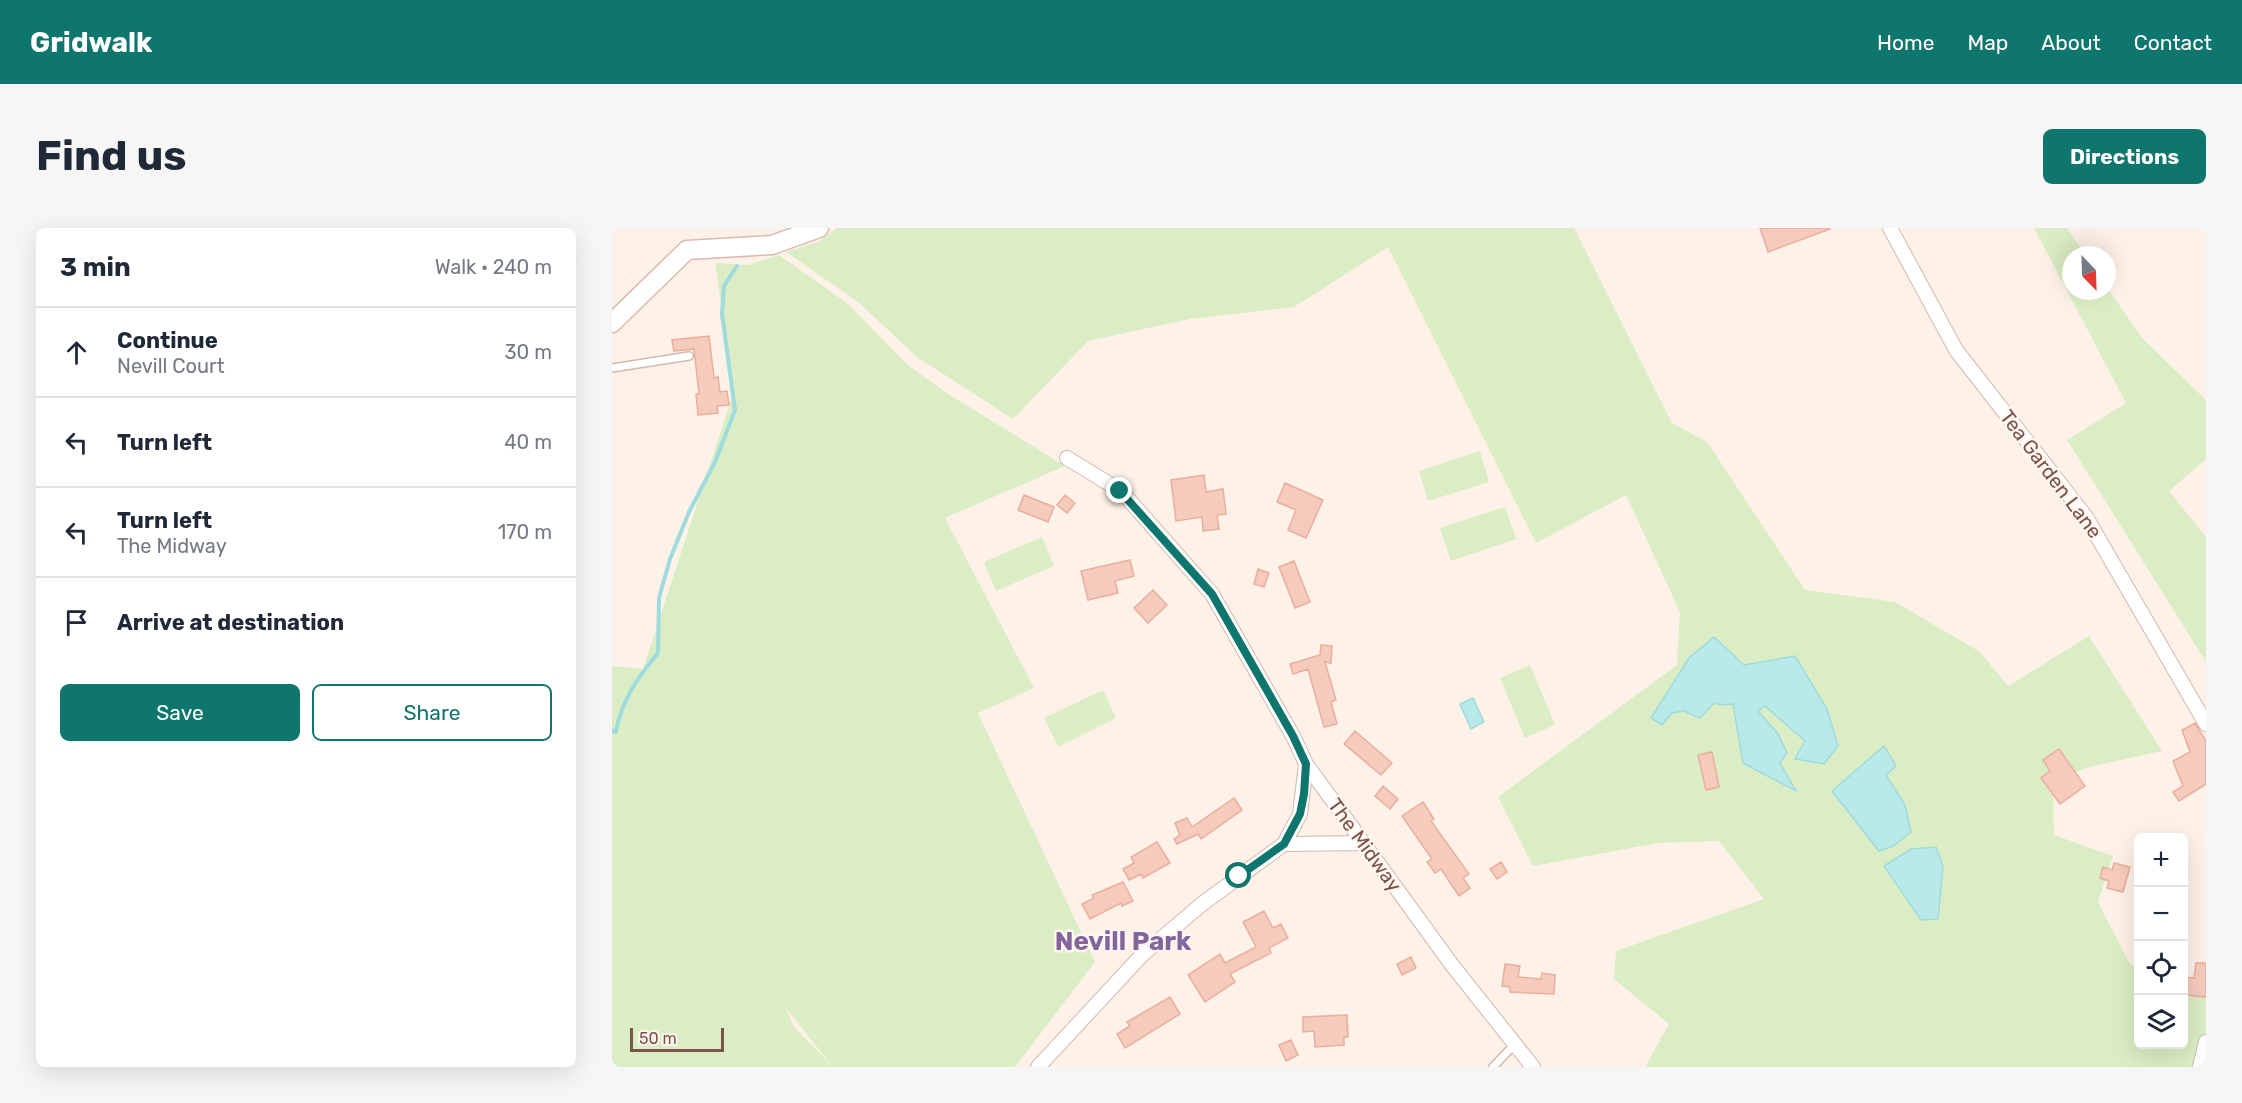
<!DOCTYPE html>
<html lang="en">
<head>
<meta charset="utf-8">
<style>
	body { margin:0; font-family:Rubik,sans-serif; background:#f6f6f7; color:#1f2937 }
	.controls { position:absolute; right:18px; bottom:18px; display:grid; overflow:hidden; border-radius:9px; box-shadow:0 6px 24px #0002 }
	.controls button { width:54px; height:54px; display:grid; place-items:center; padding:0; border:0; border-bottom:2px solid #e0e1e3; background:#fff; color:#1f2937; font:30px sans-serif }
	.compass { position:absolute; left:1450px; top:18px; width:54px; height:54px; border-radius:50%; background:#fff; box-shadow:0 6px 24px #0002; rotate:157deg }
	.scale { position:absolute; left:18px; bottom:15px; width:94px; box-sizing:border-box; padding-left:6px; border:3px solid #7a5349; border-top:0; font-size:16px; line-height:21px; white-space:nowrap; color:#7a5349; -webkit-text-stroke:4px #fff6ef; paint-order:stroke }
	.stop { position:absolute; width:18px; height:18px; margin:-14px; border:4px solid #0f766e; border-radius:50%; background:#fff }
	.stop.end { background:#0f766e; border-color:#fff; box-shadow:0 2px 6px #0008 }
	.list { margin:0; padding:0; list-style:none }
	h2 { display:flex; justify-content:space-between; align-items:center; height:78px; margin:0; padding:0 24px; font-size:26px }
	h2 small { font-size:20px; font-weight:400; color:#747a83 }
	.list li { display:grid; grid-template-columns:39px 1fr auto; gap:18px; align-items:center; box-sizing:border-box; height:90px; padding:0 24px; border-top:2px solid #e0e1e3 }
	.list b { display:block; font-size:22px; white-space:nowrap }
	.list p { margin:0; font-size:20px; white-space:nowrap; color:#747a83 }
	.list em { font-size:20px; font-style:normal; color:#747a83 }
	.actions { display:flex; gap:12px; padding:18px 24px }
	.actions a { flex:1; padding:14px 0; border:2px solid #0f766e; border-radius:9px; text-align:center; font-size:21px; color:#0f766e }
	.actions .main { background:#0f766e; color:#fff }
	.icon { flex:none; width:33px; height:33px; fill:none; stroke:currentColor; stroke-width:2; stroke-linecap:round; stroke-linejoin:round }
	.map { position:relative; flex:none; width:1594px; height:839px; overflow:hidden; border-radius:9px }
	header { display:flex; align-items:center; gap:36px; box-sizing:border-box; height:84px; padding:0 30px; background:#0f766e; color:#fff }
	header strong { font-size:28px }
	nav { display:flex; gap:33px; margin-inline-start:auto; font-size:21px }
	.intro { display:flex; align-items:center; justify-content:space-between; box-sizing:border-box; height:144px; padding:0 36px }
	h1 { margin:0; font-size:42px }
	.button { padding:15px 27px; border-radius:9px; background:#0f766e; color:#fff; font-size:21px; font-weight:700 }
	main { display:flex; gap:36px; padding:0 36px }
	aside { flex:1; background:#fff; border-radius:9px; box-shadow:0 6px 24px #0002 }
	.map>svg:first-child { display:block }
</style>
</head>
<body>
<header>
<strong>Gridwalk</strong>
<nav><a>Home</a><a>Map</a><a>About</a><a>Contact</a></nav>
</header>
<div class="intro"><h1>Find us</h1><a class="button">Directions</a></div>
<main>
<aside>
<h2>3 min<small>Walk · 240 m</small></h2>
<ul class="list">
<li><svg class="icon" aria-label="ahead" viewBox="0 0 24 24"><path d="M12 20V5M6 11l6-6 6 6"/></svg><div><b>Continue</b><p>Nevill Court</p></div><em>30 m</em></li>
<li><svg class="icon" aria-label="left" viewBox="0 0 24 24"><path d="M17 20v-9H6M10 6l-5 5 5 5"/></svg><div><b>Turn left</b></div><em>40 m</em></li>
<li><svg class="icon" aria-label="left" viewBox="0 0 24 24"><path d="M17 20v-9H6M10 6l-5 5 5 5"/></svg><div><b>Turn left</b><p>The Midway</p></div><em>170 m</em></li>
<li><svg class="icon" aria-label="arrive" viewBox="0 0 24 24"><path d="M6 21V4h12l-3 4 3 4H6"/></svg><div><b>Arrive at destination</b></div></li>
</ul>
<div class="actions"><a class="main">Save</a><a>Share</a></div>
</aside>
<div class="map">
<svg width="1594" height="839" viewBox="0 0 1594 839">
	<rect width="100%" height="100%" fill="#fef1e7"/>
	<!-- green -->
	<path fill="#dbedc4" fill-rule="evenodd" d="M225,0h737l98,195 35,19 98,148 90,12 85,50 28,34 81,-50 73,115 -69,15 -40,15 1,54 59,21 -15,46 32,62 8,3v77h46v-63l22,8v78h-561l24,-43 -55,-45 2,-28 148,-52 -45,-58 -61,2 -125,23 -35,-69 179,-132 3,-53 -54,-117 -90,48 -148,-296 -94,60 -104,12 -102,22 -75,78 -96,-62 -59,-55 -72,-50 32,-10z
		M1422,0h33l18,27h-14v36h36v-4l35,51 64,62v59l-37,32 37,46v125l-139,-222 59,-37z
		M167,27l68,48 61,62 37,27 120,74 -120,52 89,170 -56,25 117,249 -80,105h-403v-401l31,3 91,-278 -19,-128 33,2zM174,780l46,58 -38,-39z
		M868,223l9,31 -61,19 -9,-30z
		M893,279l11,32 -65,22 -11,-33z
		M430,309l12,29 -58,25 -12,-29z
		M918,437l25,60 -30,13 -25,-60z
		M491,462l13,28 -58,29 -14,-29z"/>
	<!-- water -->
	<path fill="#bae9e9" stroke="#9fdbdc" stroke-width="1.5" d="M1102,409l30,28 51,-9 32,53 11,37 -14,18 -29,-5 10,-18 -40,-35 -7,5 20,23 9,19 -7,10 16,28 -53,-28 -10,-59 -12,1 -7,-2 -14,15 -16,-7 -12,2 -10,12 -11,-7 38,-60z
		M861,470l11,24 -13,7 -11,-25z
		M1272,518l12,20 -10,9 19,30 6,27 -18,14 -14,5 -47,-60z
		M1324,619l7,20 -5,52 -17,1 -37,-54 27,-17z"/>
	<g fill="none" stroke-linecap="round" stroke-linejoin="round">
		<!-- stream -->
		<path stroke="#9fdbdc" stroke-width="4" d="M0,503l4,1c5,-31 22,-55 42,-79l1,-55 11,-39 19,-47 26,-50 20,-52 -13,-96 2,-28 13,-20"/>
	</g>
	<!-- building -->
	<path fill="#f5cbbd" stroke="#e9ae9c" stroke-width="1.5" d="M1148,0h70v1l-62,23z
		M97,108l5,42 4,-1 2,15 7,-1 2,14 -12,1 1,7 -20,2 -2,-21h3l-5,-45 -20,2 -2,-11z
		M592,247l2,17 17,-3 3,25 -9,1 2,14 -16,2 -1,-14 -26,4 -5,-41z
		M673,255l38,17 -17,38 -18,-8 8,-20 -19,-8z
		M412,267l30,12 -6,15 -30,-12z
		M453,267l10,8 -8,10 -10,-8z
		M518,332l4,16 -19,5 3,12 -30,7 -7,-29z
		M682,333l16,41 -15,6 -16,-41z
		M646,341l11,4 -5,14 -10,-3z
		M541,362l14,15 -19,18 -14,-15z
		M709,417l11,1 -1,17 -6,-1 11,38 -5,2 6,22 -13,3 -16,-58 -15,5 -3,-10 30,-9z
		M1583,495l11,18v43l-27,17 -6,-9 10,-6 -10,-25 17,-9 -8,-22z
		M743,503l37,32 -11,12 -37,-31z
		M1447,521l26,37 -25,18 -19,-26 9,-7 -7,-11z
		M1100,524l7,35 -13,3 -8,-35z
		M771,558l15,13 -8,10 -15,-13z
		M622,570l8,12 -41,29 -3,-5 -21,10 -3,-5 6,-4 -5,-12 12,-5 5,9z
		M811,574l11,17 -3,2 38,53 -6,4 7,10 -11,8 -18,-27 -6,4 -8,-11 5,-3 -30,-43z
		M545,614l13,21 -27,15 -2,-4 -12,6 -6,-11 11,-6 -3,-6z
		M889,634l6,10 -10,7 -7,-10z
		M1502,635l16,4 -7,25 -16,-4 2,-7 -9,-3 3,-11 9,3z
		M511,654l10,19 -11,5 -1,-3 -31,16 -8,-15 12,-6 -2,-3z
		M652,683l9,17 8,-4 7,14 -19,10 2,5 -41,21 5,8 -30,20 -17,-27 32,-21 5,9 31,-16 -13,-25z
		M799,729l5,11 -14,7 -5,-11z
		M1584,735h10v34l-22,-2v-18l10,1z
		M893,736l15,2 -2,11 23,2 1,-6 13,2 -1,19 -44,-2v-5l-8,-1z
		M558,769l10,17 -55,34 -8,-14 13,-8 -3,-4z
		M735,787l1,22h-4v8l-29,2 -1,-16 -11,1v-15z
		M679,812l7,15 -12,6 -7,-16z"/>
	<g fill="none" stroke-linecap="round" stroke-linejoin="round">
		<defs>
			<path id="lane" d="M0,140l77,-12
				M881,839l22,-23"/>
			<path id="street" d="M1278,0l66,122 130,167 120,207
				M455,230l54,33 91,103 82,144 12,26 146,201 81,102
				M672,616l16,-30 6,-50
				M426,839l104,-112 60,-51 82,-60 81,-1
				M1588,839l6,-25"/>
			<path id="secondary" d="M0,95l75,-73 85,-5 47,-17"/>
		</defs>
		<!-- lane casing -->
		<use href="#lane" stroke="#d3b9ae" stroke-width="10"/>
		<!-- street casing -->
		<use href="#street" stroke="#d3b9ae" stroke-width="16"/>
		<!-- secondary casing -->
		<use href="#secondary" stroke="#d9baae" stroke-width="21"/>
		<!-- lane -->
		<use href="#lane" stroke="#fff" stroke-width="7"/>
		<!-- street -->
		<use href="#street" stroke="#fff" stroke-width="14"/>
		<!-- secondary -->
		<use href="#secondary" stroke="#fff" stroke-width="18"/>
	</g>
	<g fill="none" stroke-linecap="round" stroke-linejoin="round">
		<!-- route -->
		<path stroke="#0f766e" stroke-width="8" d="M508,263l92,103 81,142 13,28 -2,30 -4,20 -16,30 -45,32"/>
	</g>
	<g text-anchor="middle" stroke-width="5" stroke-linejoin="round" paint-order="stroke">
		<!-- street labels -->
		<g font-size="20" fill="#7a5349" stroke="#fff6ef">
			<text transform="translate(1439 246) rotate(53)" y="7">Tea Garden Lane</text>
			<text transform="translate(753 617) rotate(54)" y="7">The Midway</text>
		</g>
		<!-- district labels -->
		<g font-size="26" font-weight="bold" fill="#82659d" stroke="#fff6ef">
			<text x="511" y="722">Nevill Park</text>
		</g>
	</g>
</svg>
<div class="controls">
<button>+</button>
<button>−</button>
<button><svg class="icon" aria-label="locate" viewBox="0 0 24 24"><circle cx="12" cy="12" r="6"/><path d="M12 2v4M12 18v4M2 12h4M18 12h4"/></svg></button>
<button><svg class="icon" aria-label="layers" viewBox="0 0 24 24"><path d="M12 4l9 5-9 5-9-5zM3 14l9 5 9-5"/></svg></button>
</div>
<svg class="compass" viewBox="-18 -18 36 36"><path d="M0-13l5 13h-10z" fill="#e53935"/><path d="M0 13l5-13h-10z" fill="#747a83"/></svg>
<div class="scale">50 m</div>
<div class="stop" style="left:627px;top:648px"></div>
<div class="stop end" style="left:508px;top:263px"></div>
</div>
</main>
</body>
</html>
